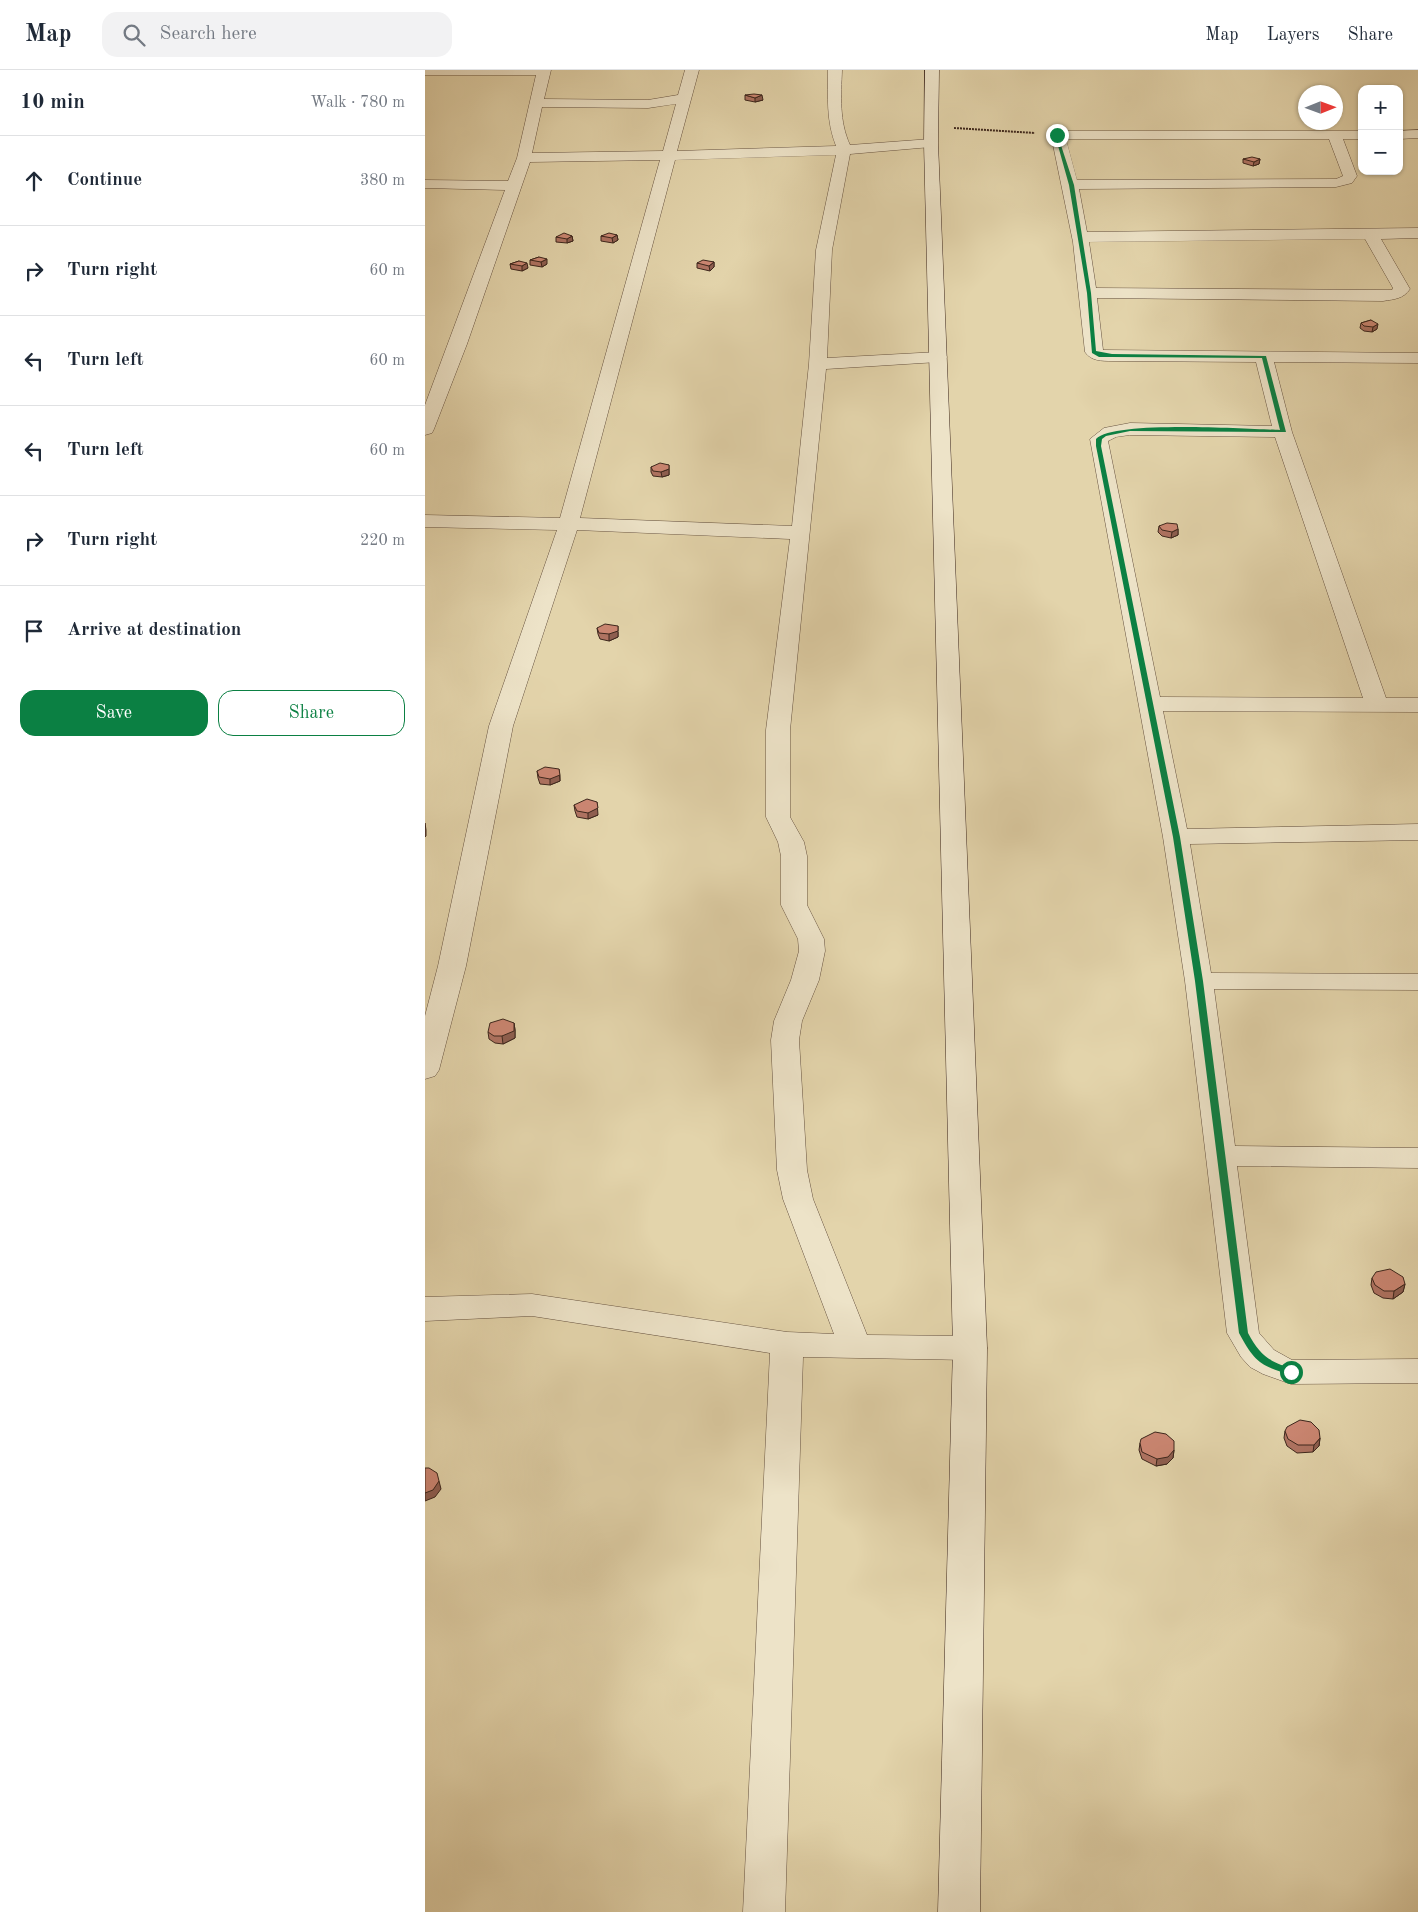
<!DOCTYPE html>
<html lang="en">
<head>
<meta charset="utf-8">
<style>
	body { margin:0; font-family:"Old Standard TT",serif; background:#f2f2f3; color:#1f2937 }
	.controls { position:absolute; right:15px; top:15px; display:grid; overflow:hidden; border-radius:10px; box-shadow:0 1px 4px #0004 }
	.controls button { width:45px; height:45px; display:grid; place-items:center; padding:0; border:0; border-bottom:1px solid #e0e1e3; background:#fff; color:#1f2937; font:25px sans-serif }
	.compass { position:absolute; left:873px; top:15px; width:45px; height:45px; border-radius:50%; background:#fff; box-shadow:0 1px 4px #0004; rotate:89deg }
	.stop { position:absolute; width:15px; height:15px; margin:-11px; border:4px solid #0b8043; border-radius:50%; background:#fff }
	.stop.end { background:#0b8043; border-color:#fff; box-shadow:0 1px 5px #0008 }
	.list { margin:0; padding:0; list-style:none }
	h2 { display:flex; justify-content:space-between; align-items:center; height:65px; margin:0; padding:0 20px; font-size:21px }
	h2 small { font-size:16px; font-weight:400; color:#747a83 }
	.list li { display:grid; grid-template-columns:32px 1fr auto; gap:15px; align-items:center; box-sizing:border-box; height:90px; padding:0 20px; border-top:1px solid #e0e1e3 }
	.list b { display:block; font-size:19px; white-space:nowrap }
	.list em { font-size:16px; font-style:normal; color:#747a83 }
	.actions { display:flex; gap:10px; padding:15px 20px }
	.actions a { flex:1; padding:11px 0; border:1px solid #0b8043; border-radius:15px; text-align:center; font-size:18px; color:#0b8043 }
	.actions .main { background:#0b8043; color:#fff }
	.icon { flex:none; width:28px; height:28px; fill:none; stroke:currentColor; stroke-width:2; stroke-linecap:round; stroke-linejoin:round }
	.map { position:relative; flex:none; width:993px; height:1842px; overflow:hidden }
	header { display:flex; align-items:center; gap:30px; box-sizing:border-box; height:70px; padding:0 25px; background:#fff; border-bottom:1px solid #e0e1e3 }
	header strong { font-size:24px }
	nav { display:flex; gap:28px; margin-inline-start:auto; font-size:18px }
	.search { width:350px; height:45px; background:#f2f2f3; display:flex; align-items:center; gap:12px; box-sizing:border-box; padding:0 18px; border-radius:15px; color:#747a83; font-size:19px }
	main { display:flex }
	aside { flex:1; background:#fff }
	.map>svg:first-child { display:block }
</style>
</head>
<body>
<header>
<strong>Map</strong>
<div class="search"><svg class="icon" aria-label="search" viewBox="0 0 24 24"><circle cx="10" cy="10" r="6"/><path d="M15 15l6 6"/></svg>Search here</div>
<nav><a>Map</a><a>Layers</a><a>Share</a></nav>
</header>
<main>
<aside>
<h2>10 min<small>Walk · 780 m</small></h2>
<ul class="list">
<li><svg class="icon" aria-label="ahead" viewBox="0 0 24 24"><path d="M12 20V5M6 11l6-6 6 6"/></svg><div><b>Continue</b></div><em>380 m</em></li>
<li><svg class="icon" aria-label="right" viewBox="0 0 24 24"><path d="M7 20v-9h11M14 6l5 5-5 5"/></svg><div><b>Turn right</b></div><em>60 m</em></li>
<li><svg class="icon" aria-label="left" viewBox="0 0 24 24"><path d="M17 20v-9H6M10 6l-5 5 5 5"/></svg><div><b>Turn left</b></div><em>60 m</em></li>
<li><svg class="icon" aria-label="left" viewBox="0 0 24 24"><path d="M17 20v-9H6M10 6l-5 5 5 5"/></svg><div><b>Turn left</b></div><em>60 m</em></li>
<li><svg class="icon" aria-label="right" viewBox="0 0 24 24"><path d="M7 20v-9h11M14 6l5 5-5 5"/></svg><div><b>Turn right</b></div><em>220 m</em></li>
<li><svg class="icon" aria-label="arrive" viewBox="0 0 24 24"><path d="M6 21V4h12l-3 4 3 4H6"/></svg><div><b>Arrive at destination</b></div></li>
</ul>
<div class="actions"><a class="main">Save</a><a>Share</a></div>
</aside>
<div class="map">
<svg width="993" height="1842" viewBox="0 0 993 1842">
	<rect width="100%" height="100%" fill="#e3d4ab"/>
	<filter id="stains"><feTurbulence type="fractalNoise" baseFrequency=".004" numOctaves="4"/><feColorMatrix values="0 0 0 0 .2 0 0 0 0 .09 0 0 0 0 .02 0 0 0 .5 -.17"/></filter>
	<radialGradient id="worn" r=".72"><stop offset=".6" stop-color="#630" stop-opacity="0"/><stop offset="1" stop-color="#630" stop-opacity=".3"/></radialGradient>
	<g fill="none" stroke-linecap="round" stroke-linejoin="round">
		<defs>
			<path id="street" d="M0,0h126l-7,29 104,1 30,-5 7,-25h14l-22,81 159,-5c-10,-25 -8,-49 -8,-76h14c-1,26 -3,51 8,75l81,-6 7,4 -7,4 -81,7 -18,96 -5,108 111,-6 6,1 3,4 -3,4 -6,1 -112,7 -36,361v87l14,25 3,14v49l17,34 1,12 -6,29 -17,41 -3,19 8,130 6,29 54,136 103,1 12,4 5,8 -5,8 -12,4 -167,-3 -18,555h-42l27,-559 -238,-37 -107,5v-24l107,-3 255,38 47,2 -51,-135 -6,-29 -6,-130 3,-19 17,-41 8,-29 -1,-12 -17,-34v-49l-3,-14 -12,-25v-87l24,-191 -213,-9 -64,196 -47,240 -27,104 -4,6 -10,3v-63l13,-50 51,-240 68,-196 -132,-3v-12l135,3 100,-358 -130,2 -63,182 -33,85 -2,4 -7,2v-30l80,-215 -80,-2v-8l83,1 9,-23 19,-83h-111zM251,34l-13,47 -131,2 10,-46 106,1zM411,85l-20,95 -7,114 -17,162 -212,-8 95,-358z
				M993,60v8l-19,1v-8z
				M633,61h304v8h-19l14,37 -5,7 -16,4 -257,2 8,43 331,-4v10l-37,1 29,50c-7,10 -15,10 -27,12l-286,-3 6,52 315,3v10l-144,-1 18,70 94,266h32v14l-255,-1 24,118 231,-5v16l-228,4 21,129 207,1v16l-204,-1 21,157 183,2v20l-181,-2 22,167 15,17 18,10 126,-1v24l-127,1 -28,-10 -13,-7 -9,-10 -14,-24 -42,-352 -22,-144 -73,-398 14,-11 26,-5 142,3 -16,-64 -144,-1c-10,0 -21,0 -27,-9l-12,-110 -22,-107zM641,69h263l14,37 -7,3 -259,1zM940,169l28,49 -1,2 -296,-2 -7,-46zM705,365l145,2 88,261 -203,-1 -51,-251 -1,-5 8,-4z"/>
			<path id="secondary" d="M500,0h14l-1,73 49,1205 -7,564h-42l15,-564 -29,-1205z"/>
		</defs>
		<!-- street casing -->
		<use href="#street" stroke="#665240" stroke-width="1"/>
		<!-- secondary casing -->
		<use href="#secondary" stroke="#3c261c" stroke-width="1"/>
		<!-- path -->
		<path stroke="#3c261c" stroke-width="2" stroke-dasharray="2 1" stroke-linecap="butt" d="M529,58l81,5"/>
		<!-- street -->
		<use href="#street" fill="#ede3c8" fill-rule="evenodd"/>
		<!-- secondary -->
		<use href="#secondary" fill="#ede3c8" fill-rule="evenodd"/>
	</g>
	<!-- wall -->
	<path fill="#af7362" stroke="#3c261c" d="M320,25l18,5 -8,2 -10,-2z
		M818,89h17l-1,5 -6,2 -10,-3z
		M192,165l1,5 -5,3 -12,-2v-5z
		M147,166l1,5 -6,2 -11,-1v-5z
		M114,187l8,7 -5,3 -12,-2v-5z
		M94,191l9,7 -6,3 -11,-2 -1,-5z
		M289,192v5l-4,4 -13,-3v-5z
		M946,250l6,9 -5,3 -8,-1 -4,-3 1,-5z
		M244,395v10l-7,2 -9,-1 -2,-4v-5z
		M734,456l19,3v6l-7,3 -9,-2 -4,-4z
		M172,558l21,4v5l-9,4 -9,-2 -2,-5z
		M112,701l23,4v6l-10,4 -10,-1 -2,-6z
		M149,735l24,10 -10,4 -11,-2 -2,-6z
		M89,953l1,7v8l-12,6 -8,-1 -6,-4 -1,-7z
		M947,1208l33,6 -2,8 -10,7 -10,-1 -9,-5 -3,-8z
		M860,1361l35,7 -1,8 -6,6 -16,1 -10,-7 -3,-8z
		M715,1373l34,7 -1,8 -6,6 -11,2 -14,-7 -3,-9z"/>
	<!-- shaded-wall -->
	<path fill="#8e5e50" stroke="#3c261c" d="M337,25l1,5 -8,2v-4z
		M835,89l-1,5 -6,2 1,-4z
		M192,165l1,5 -5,3 -1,-5z
		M147,166l1,5 -6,2v-4z
		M122,189v5l-5,3 -1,-5z
		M289,192v5l-4,4 -1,-5z
		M102,193l1,5 -6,3v-5z
		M953,254l-1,5 -5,3 1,-5z
		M244,399v6l-7,2 -1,-5z
		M753,459v6l-7,3 1,-6z
		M193,556v11l-9,4v-7z
		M134,699l1,12 -10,4v-6z
		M172,732l1,13 -10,4v-6z
		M0,753l1,7v6l-1,1z
		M89,953l1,7v8l-12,6 -1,-8z
		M980,1214l-2,8 -10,7 1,-8z
		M895,1368l-1,8 -6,6 1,-7z
		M749,1380l-1,8 -6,6 -11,2 1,-7z
		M14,1411l2,8 -6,8 -10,4v-8z"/>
	<!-- building -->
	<path fill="#cb8672" stroke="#3c261c" d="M329,24l8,1 -7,3 -10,-3z
		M827,87l8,2 -6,3 -11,-3z
		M139,163l8,3 -5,3 -11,-2z
		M184,163l8,2 -5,3 -11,-2z
		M114,187l8,2 -6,3 -11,-2z
		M278,190l11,2 -5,4 -12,-3z
		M94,191l8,2 -5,3 -12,-2z
		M946,250l7,4 -5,3 -9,-1 -3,-3z
		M235,393l9,2v4l-8,3 -8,-1 -2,-4z
		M742,453l10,1 1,5 -6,3 -10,-2 -3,-4z
		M180,554l13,2v5l-9,3 -10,-1 -2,-5z
		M120,697l14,2 1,6 -10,4 -11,-2 -2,-6z
		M162,729l10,3 1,6 -10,5 -11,-2 -3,-6z
		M78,949l11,4v8l-12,5h-8l-6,-4 2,-9z
		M965,1199l13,8 2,7 -11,7h-10l-9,-6 -3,-7 4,-6z
		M875,1350l11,2 8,8 1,8 -6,7h-16l-10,-6 -3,-8 2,-4z
		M730,1362l11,2 8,7v9l-6,7 -11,2 -15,-7 -2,-9 1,-4z
		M0,1398h4l8,5 2,8 -6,9 -8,3z"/>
	<!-- route -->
	<path fill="#0b8043" d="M632,63l17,52 17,108 5,58 16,3 154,2 20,76 -156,-1 -24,5 -4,3 -1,7 79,391 23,144 45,352c12,23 22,29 46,36v5l-3,1c-31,-9 -37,-14 -52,-42l-44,-352 -22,-144 -77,-391v-7c18,-19 152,-10 184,-9l-18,-72 -150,-1h-13l-7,-4 -5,-60 -18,-108 -14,-50z"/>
	<rect width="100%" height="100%" filter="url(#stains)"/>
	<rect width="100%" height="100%" fill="url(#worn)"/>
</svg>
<div class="controls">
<button>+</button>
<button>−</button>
</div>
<svg class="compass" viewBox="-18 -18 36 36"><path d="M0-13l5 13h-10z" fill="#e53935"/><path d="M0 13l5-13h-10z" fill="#747a83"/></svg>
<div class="stop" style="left:866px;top:1302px"></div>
<div class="stop end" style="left:632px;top:65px"></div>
</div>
</main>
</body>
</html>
